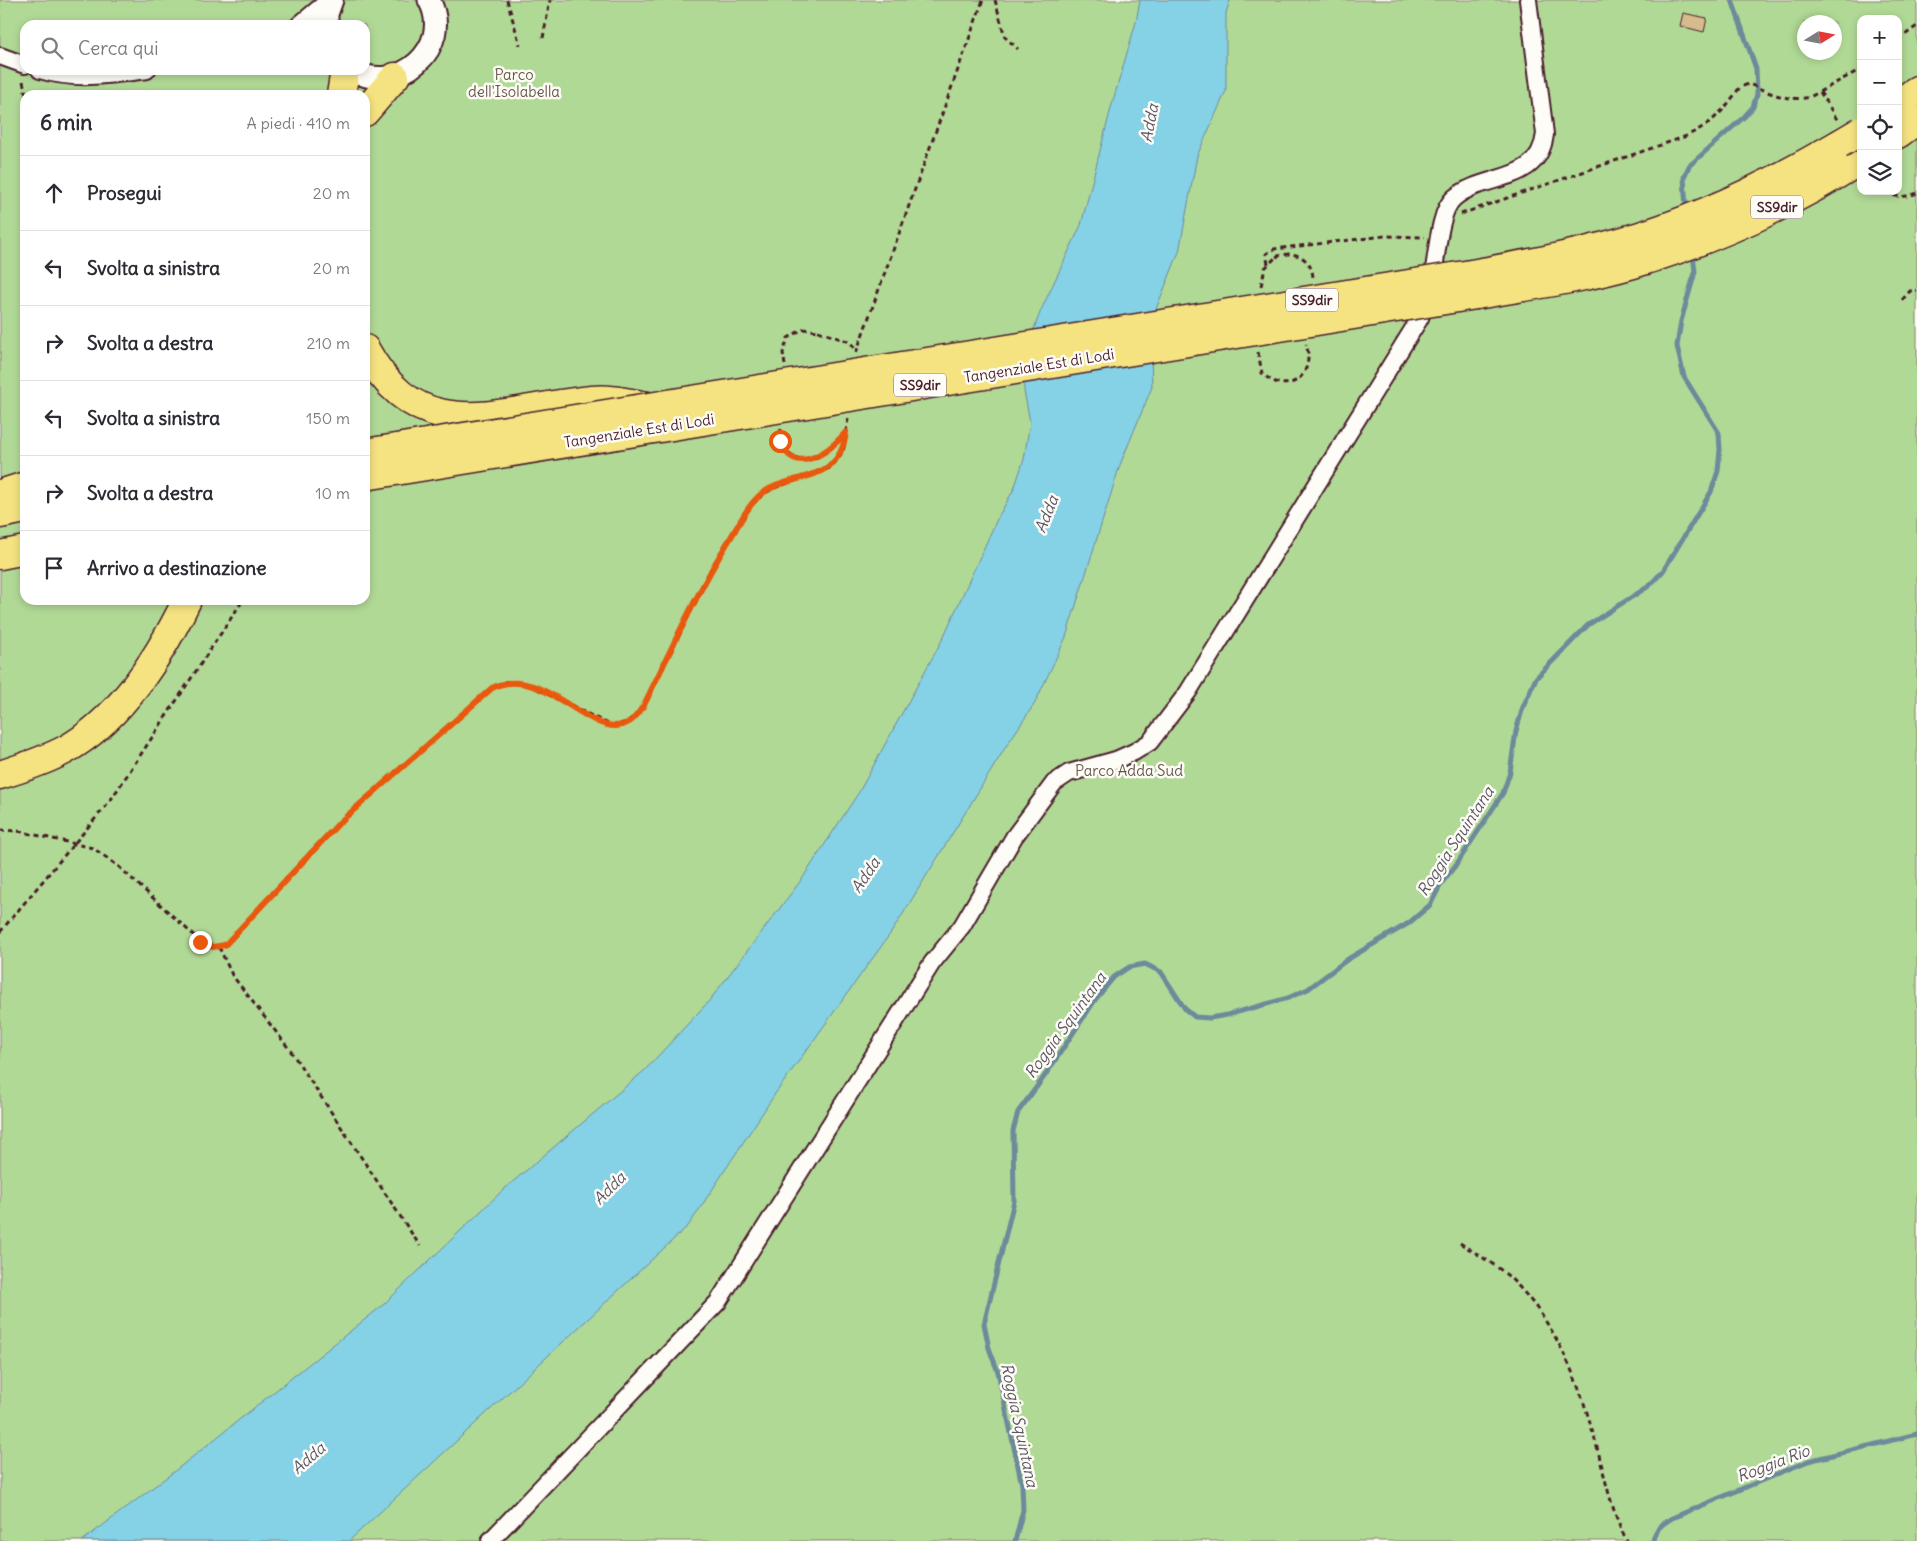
<!DOCTYPE html>
<html lang="it">
<head>
<meta charset="utf-8">
<style>
	body { margin:0; font-family:Delius,sans-serif; background:#f7f7f7; color:#2b2b33 }
	.controls { position:absolute; right:15px; top:15px; display:grid; overflow:hidden; border-radius:10px; box-shadow:0 2px 8px #0003 }
	.controls button { width:45px; height:45px; display:grid; place-items:center; padding:0; border:0; border-bottom:1px solid #e1e1e2; background:#fff; color:#2b2b33; font:25px sans-serif }
	.compass { position:absolute; left:1797px; top:15px; width:45px; height:45px; border-radius:50%; background:#fff; box-shadow:0 2px 8px #0003; rotate:79deg }
	.stop { position:absolute; width:15px; height:15px; margin:-11px; border:4px solid #ea580c; border-radius:50%; background:#fff }
	.stop.end { background:#ea580c; border-color:#fff; box-shadow:0 1px 5px #0008 }
	.list { margin:0; padding:0; list-style:none }
	h2 { display:flex; justify-content:space-between; align-items:center; height:65px; margin:0; padding:0 20px; font-size:21px }
	h2 small { font-size:16px; font-weight:400; color:#7c7c81 }
	.list li { display:grid; grid-template-columns:32px 1fr auto; gap:15px; align-items:center; box-sizing:border-box; height:75px; padding:0 20px; border-top:1px solid #e1e1e2 }
	.list b { display:block; font-size:19px; white-space:nowrap }
	.list em { font-size:16px; font-style:normal; color:#7c7c81 }
	.icon { flex:none; width:28px; height:28px; fill:none; stroke:currentColor; stroke-width:2; stroke-linecap:round; stroke-linejoin:round }
	.map { position:relative; flex:none; width:1917px; height:1541px; overflow:hidden }
	.search { position:absolute; background:#fff; box-shadow:0 2px 8px #0003; left:20px; top:20px; width:350px; height:55px; display:flex; align-items:center; gap:12px; box-sizing:border-box; padding:0 18px; border-radius:15px; color:#7c7c81; font-size:19px }
	.panel { position:absolute; background:#fff; box-shadow:0 2px 8px #0003; left:20px; top:90px; width:350px; height:515px; border-radius:15px }
	.map>svg:first-child { display:block }
</style>
</head>
<body>
<div class="map">
<svg width="1917" height="1541" viewBox="0 0 1917 1541">
	<rect width="100%" height="100%" fill="#fdfcf7"/>
	<filter id="ink" filterUnits="userSpaceOnUse"><feTurbulence type="fractalNoise" baseFrequency=".02" numOctaves="2"/><feDisplacementMap in="SourceGraphic" scale="10" xChannelSelector="R" yChannelSelector="G"/><feConvolveMatrix kernelMatrix="1 2 1 2 8 2 1 2 1" color-interpolation-filters="sRGB"/></filter>
	<g filter="url(#ink)">
		<!-- green -->
		<path fill="#b1d996" stroke="#7e7c60" fill-rule="evenodd" d="M0,0h1917v1541h-1917zM1861,19h37v172h-37zM1804,22h30v30h-30zM25,25h340v45h-340zM25,95h340v505h-340z"/>
		<!-- water -->
		<path fill="#85d1e5" stroke="#6d8a9b" d="M1140,0h90l-4,13v78l-29,65 -18,96 -29,72 2,63 -32,78 -54,172 -31,66 -28,42 -114,185 -118,164 -86,131 -340,316h-267l94,-71 207,-165 120,-115 142,-120 64,-69 93,-122 57,-87 83,-152 56,-123 16,-28 10,-30 6,-37 -6,-31 -1,-33 18,-48 40,-85 31,-121 24,-82z"/>
		<g fill="none" stroke-linecap="round" stroke-linejoin="round">
			<!-- stream -->
			<path stroke="#6d8a9b" stroke-width="5" d="M1686,210l-2,-33 5,-11 55,-49 9,-10 4,-13 -1,-25 -24,-69
				M1015,1541l8,-31 -1,-25 -24,-113 -9,-24 -5,-24 30,-123 -1,-70 5,-19 26,-35 51,-77 19,-23 15,-10 16,-3 16,8 24,37 10,8 15,1 17,-3 61,-17 20,-9 40,-30 61,-36 21,-18 11,-21 17,-22 45,-69 7,-21 6,-41 7,-24 13,-29 52,-53 61,-39 14,-15 48,-79 7,-21 2,-21 -1,-17 -35,-56 -7,-31 4,-25 14,-49 -2,-19
				M1653,1541c2,-12 9,-17 19,-23l136,-57 109,-27"/>
		</g>
		<!-- building -->
		<path fill="#d6bc8c" stroke="#4a1f2b" d="M1683,13l24,5 -3,14 -24,-6z"/>
		<g fill="none" stroke-linecap="round" stroke-linejoin="round">
			<defs>
				<path id="minor" d="M299,25l30,-25
					M0,56l25,9
					M40,70c36,11 71,5 107,0
					M490,1541l228,-239 214,-339 30,-37 52,-89 40,-54 15,-10 47,-13 18,-8 16,-10 38,-50 232,-374c3,-9 8,-19 10,-29 7,-22 7,-77 24,-91 31,-26 85,-13 91,-64l-17,-134"/>
				<path id="tertiary" d="M327,25v-11l5,-14
					M353,70c44,27 102,-23 76,-70"/>
				<path id="trunk" d="M341,95l4,-25
					M1898,104l19,-14
					M365,112l30,-35
					M1898,134l19,-14
					M1471,274c50,-9 100,-18 149,-32 77,-22 150,-57 219,-98
					M1476,295c52,-9 105,-16 157,-31 80,-24 157,-59 228,-104
					M365,349c56,103 136,59 227,51 19,-2 38,3 56,6
					M0,494l25,-8
					M0,514l25,-5
					M0,555l25,-5
					M0,775c22,-7 44,-14 65,-25 56,-31 95,-94 122,-150"/>
			</defs>
			<!-- minor casing -->
			<use href="#minor" stroke="#4a1f2b" stroke-width="20"/>
			<!-- tertiary casing -->
			<use href="#tertiary" stroke="#4a1f2b" stroke-width="25"/>
			<!-- trunk casing -->
			<use href="#trunk" stroke="#4a1f2b" stroke-width="31"/>
			<!-- path -->
			<path stroke="#4a1f2b" stroke-width="3" stroke-dasharray="5 4" stroke-linecap="butt" d="M507,0l13,45
				M995,0l10,37 13,12
				M543,38l7,-38
				M1898,40l19,-14
				M23,81l3,14
				M1820,92l18,29
				M1886,191c8,8 21,6 31,2
				M1461,214l223,-77c29,-14 38,-24 56,-50l9,-3c21,9 38,18 61,13l51,-28
				M1268,264l-2,-10 8,-5 111,-13 40,1
				M1261,286l4,-18 11,-11
				M1902,300l8,-9 7,-1
				M818,331l32,11 6,8
				M1258,352l4,21c25,25 54,3 44,-29
				M856,353l127,-353
				M781,429c-2,9 0,15 5,22 19,22 47,-3 60,-18
				M0,830l18,1 75,17 25,18 82,75 13,6 12,-2 115,-123 152,-134 12,-6 24,2 84,42c16,-2 23,-8 32,-21l67,-135 39,-64 14,-13 12,-6 53,-19 14,-17 5,-32
				M0,932l110,-131 133,-201
				M219,947l13,28 58,75 130,196
				M1460,1243c15,10 33,20 47,32 45,41 70,100 86,158 11,37 16,74 34,108"/>
			<!-- minor -->
			<use href="#minor" stroke="#fdfcf7" stroke-width="16"/>
			<!-- tertiary -->
			<use href="#tertiary" stroke="#fdfcf7" stroke-width="21"/>
			<!-- trunk -->
			<use href="#trunk" stroke="#f5e382" stroke-width="28"/>
			<defs>
				<path id="trunk-bridge" d="M1839,144l22,-13
					M365,453l1106,-179
					M365,476l1111,-181"/>
			</defs>
			<!-- trunk-bridge casing -->
			<use href="#trunk-bridge" stroke="#4a1f2b" stroke-width="31" stroke-linecap="butt"/>
			<!-- path-bridge -->
			<path stroke="#4a1f2b" stroke-width="3" stroke-dasharray="5 4" stroke-linecap="butt" d="M1276,257c18,-8 36,1 37,21
				M785,365l-2,-12 5,-15 15,-9 15,2"/>
			<!-- trunk-bridge -->
			<use href="#trunk-bridge" stroke="#f5e382" stroke-width="28"/>
		</g>
	</g>
	<g fill="none" stroke-linecap="round" stroke-linejoin="round" filter="url(#ink)">
		<!-- route -->
		<path stroke="#ea580c" stroke-width="6" d="M200,942l13,5 12,-2 115,-123 152,-134c50,-26 97,51 133,36 9,-3 14,-12 19,-19 27,-55 52,-111 84,-163 9,-14 16,-30 27,-42 30,-32 84,-10 91,-68 -16,19 -52,47 -66,9"/>
	</g>
	<g text-anchor="middle" stroke-width="5" stroke-linejoin="round" paint-order="stroke">
		<!-- shield labels -->
		<g fill="#fdfcf7" stroke="#806168" stroke-width="1">
			<rect x="1751" y="195.5" width="52" height="23" rx="4"/>
			<rect x="1286" y="288.5" width="52" height="23" rx="4"/>
			<rect x="894" y="373.5" width="52" height="23" rx="4"/>
		</g>
		<g font-size="14" font-weight="bold" fill="#4a1f2b">
			<text x="1777" y="212">SS9dir</text>
			<text x="1312" y="305">SS9dir</text>
			<text x="920" y="390">SS9dir</text>
		</g>
		<!-- park labels -->
		<g font-size="15" fill="#69574b" stroke="#fdfcf7">
			<text x="514" y="80">Parco<tspan x="514" dy="17">dell'Isolabella</tspan></text>
			<text x="1129" y="776">Parco Adda Sud</text>
		</g>
		<!-- street labels -->
		<g font-size="15" fill="#4a1f2b" stroke="#fdfcf7">
			<text transform="translate(1039 366) rotate(-9)" y="5">Tangenziale Est di Lodi</text>
			<text transform="translate(639 431) rotate(-9)" y="5">Tangenziale Est di Lodi</text>
		</g>
		<!-- water labels -->
		<g font-size="16" font-style="italic" fill="#5c5463" stroke="#fdfcf7">
			<text transform="translate(1149 123) rotate(-79)" y="6">Adda</text>
			<text transform="translate(1046 514) rotate(-68)" y="6">Adda</text>
			<text transform="translate(1455 841) rotate(-57)" y="6">Roggia Squintana</text>
			<text transform="translate(865 875) rotate(-56)" y="6">Adda</text>
			<text transform="translate(1065 1025) rotate(-54)" y="6">Roggia Squintana</text>
			<text transform="translate(609 1188) rotate(-45)" y="6">Adda</text>
			<text transform="translate(1020 1425) rotate(78)" y="6">Roggia Squintana</text>
			<text transform="translate(308 1458) rotate(-41)" y="6">Adda</text>
			<text transform="translate(1773 1463) rotate(-21)" y="6">Roggia Rio</text>
		</g>
	</g>
</svg>
<div class="controls">
<button>+</button>
<button>−</button>
<button><svg class="icon" aria-label="locate" viewBox="0 0 24 24"><circle cx="12" cy="12" r="6"/><path d="M12 2v4M12 18v4M2 12h4M18 12h4"/></svg></button>
<button><svg class="icon" aria-label="layers" viewBox="0 0 24 24"><path d="M12 4l9 5-9 5-9-5zM3 14l9 5 9-5"/></svg></button>
</div>
<svg class="compass" viewBox="-18 -18 36 36"><path d="M0-13l5 13h-10z" fill="#e53935"/><path d="M0 13l5-13h-10z" fill="#7c7c81"/></svg>
<div class="stop" style="left:780px;top:441px"></div>
<div class="stop end" style="left:200px;top:942px"></div>
<div class="search"><svg class="icon" aria-label="search" viewBox="0 0 24 24"><circle cx="10" cy="10" r="6"/><path d="M15 15l6 6"/></svg>Cerca qui</div>
<section class="panel">
<h2>6 min<small>A piedi · 410 m</small></h2>
<ul class="list">
<li><svg class="icon" aria-label="ahead" viewBox="0 0 24 24"><path d="M12 20V5M6 11l6-6 6 6"/></svg><div><b>Prosegui</b></div><em>20 m</em></li>
<li><svg class="icon" aria-label="left" viewBox="0 0 24 24"><path d="M17 20v-9H6M10 6l-5 5 5 5"/></svg><div><b>Svolta a sinistra</b></div><em>20 m</em></li>
<li><svg class="icon" aria-label="right" viewBox="0 0 24 24"><path d="M7 20v-9h11M14 6l5 5-5 5"/></svg><div><b>Svolta a destra</b></div><em>210 m</em></li>
<li><svg class="icon" aria-label="left" viewBox="0 0 24 24"><path d="M17 20v-9H6M10 6l-5 5 5 5"/></svg><div><b>Svolta a sinistra</b></div><em>150 m</em></li>
<li><svg class="icon" aria-label="right" viewBox="0 0 24 24"><path d="M7 20v-9h11M14 6l5 5-5 5"/></svg><div><b>Svolta a destra</b></div><em>10 m</em></li>
<li><svg class="icon" aria-label="arrive" viewBox="0 0 24 24"><path d="M6 21V4h12l-3 4 3 4H6"/></svg><div><b>Arrivo a destinazione</b></div></li>
</ul>
</section>
</div>
</body>
</html>
